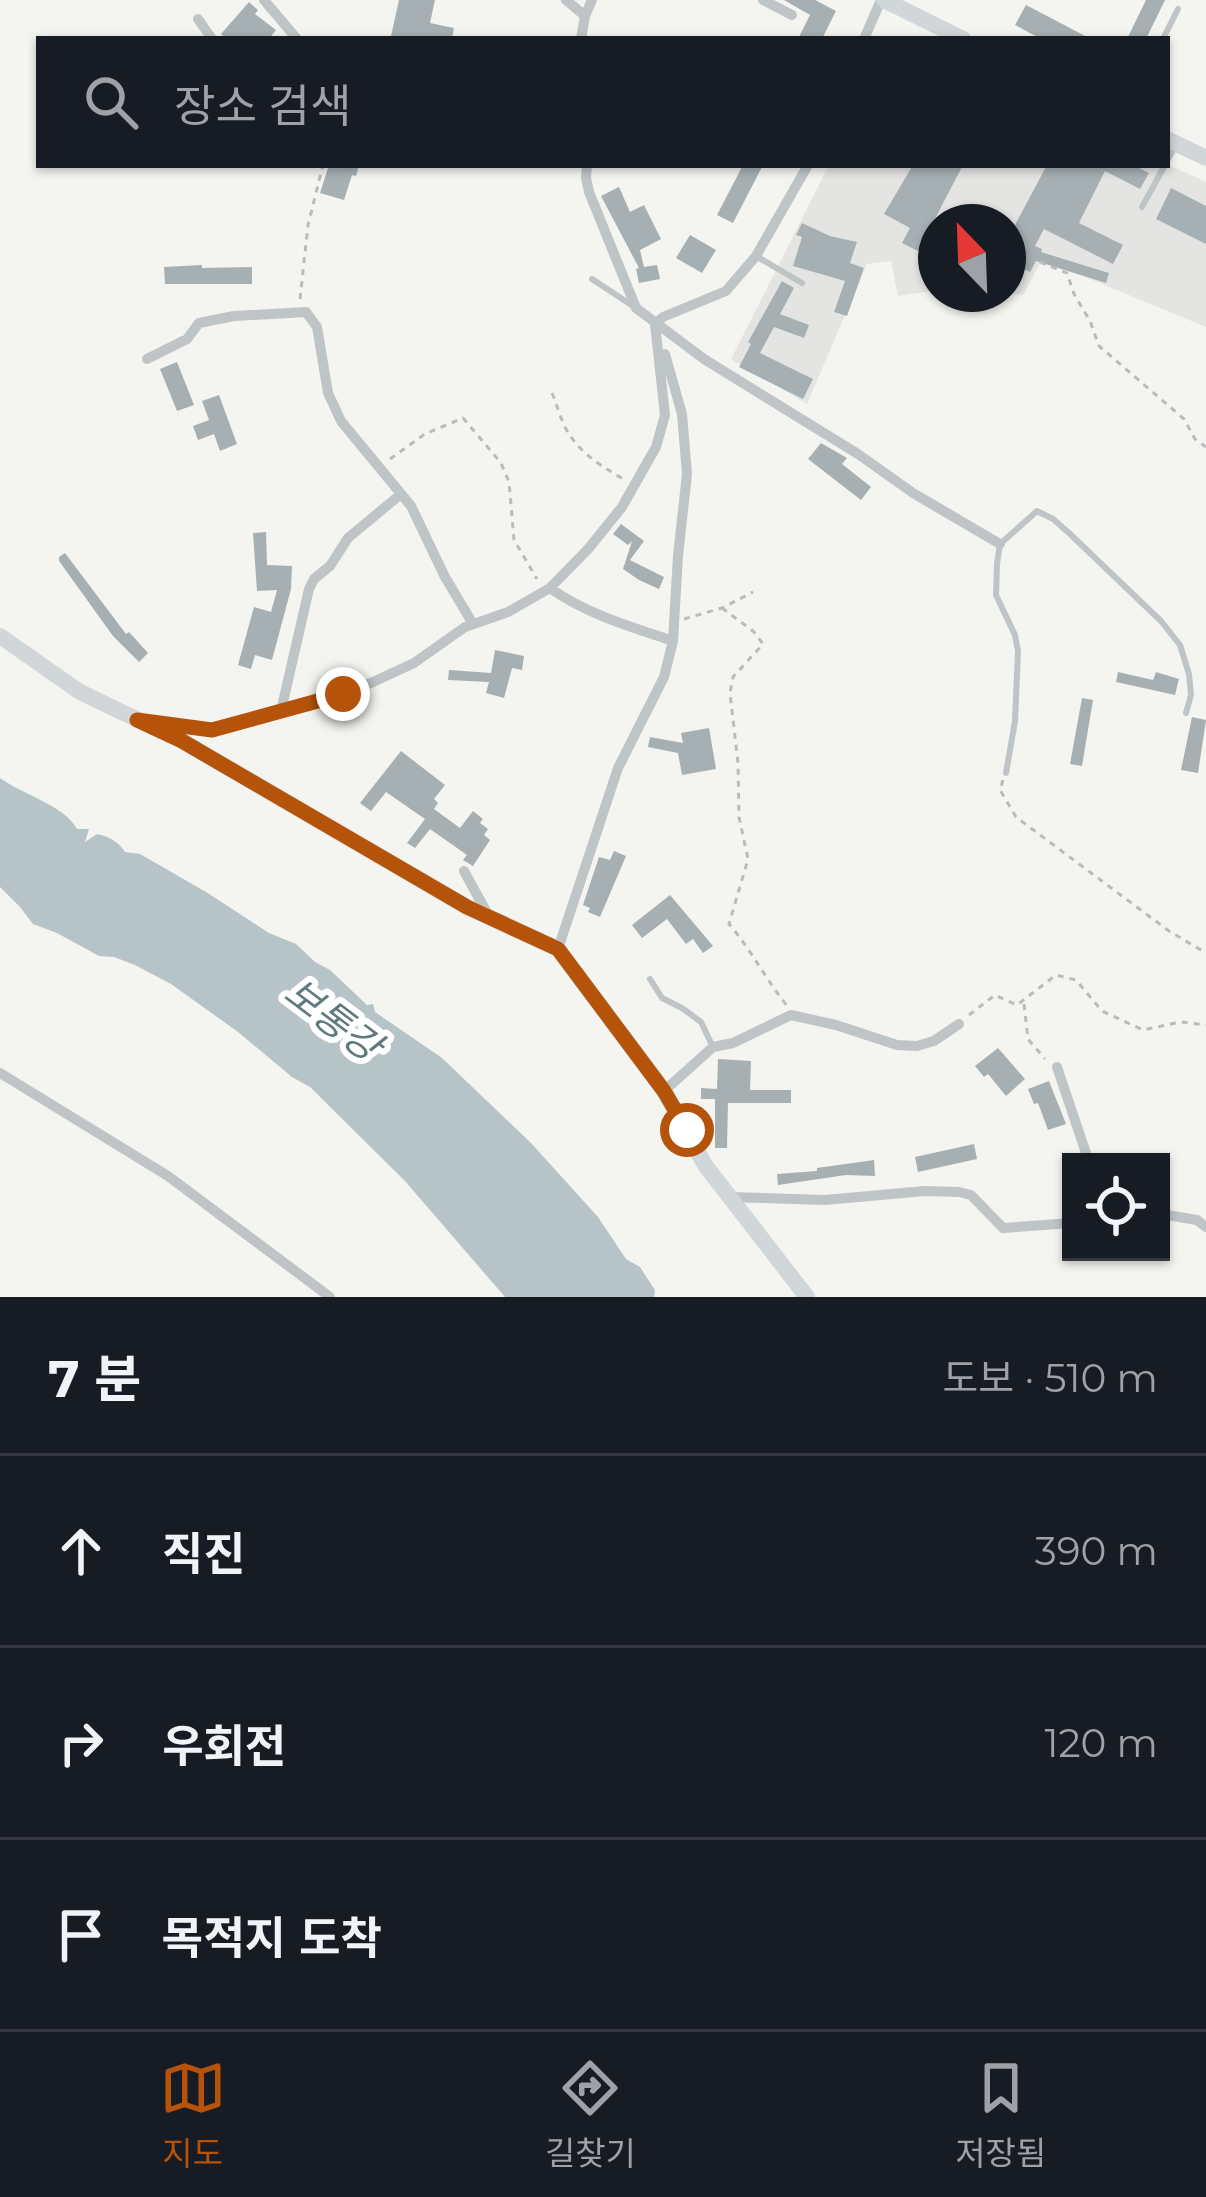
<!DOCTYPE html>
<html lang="ko">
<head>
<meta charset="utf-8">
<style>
	body { margin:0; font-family:Montserrat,"Noto Sans KR",sans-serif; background:#242831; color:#f1f3f6 }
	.controls { position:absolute; right:36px; bottom:36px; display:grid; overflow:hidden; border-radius:0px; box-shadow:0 3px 9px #0004 }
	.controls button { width:108px; height:108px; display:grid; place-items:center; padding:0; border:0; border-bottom:3px solid #363941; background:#171b24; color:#f1f3f6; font:60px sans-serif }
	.compass { position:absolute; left:918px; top:204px; width:108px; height:108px; border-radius:50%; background:#171b24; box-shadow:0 3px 9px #0004; rotate:337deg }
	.stop { position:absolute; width:36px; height:36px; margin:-27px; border:9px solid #b45309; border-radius:50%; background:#fff }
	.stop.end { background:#b45309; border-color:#fff; box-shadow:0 3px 12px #0008 }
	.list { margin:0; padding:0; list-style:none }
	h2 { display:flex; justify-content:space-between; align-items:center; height:156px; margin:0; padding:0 48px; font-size:51px }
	h2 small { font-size:39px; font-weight:400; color:#9ea1a6 }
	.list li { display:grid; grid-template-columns:78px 1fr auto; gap:36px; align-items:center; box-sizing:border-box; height:192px; padding:0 48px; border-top:3px solid #363941 }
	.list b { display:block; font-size:45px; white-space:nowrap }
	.list em { font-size:39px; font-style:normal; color:#9ea1a6 }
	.icon { flex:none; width:66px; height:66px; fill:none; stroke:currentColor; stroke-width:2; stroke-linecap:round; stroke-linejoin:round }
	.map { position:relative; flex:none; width:1206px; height:1297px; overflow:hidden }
	.search { position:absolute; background:#171b24; box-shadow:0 3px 9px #0004; left:36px; right:36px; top:36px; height:132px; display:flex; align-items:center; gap:30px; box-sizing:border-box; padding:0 42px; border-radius:0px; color:#9ea1a6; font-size:45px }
	.sheet { height:732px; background:#171b24 }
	nav { display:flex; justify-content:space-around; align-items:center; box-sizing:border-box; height:168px; border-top:3px solid #363941; background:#171b24; font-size:33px; color:#9ea1a6 }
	nav a { display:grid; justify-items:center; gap:6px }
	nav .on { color:#b45309 }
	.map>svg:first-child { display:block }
</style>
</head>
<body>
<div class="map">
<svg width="1206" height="1297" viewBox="0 0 1206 1297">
	<rect width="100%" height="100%" fill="#f4f4f0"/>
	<!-- built -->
	<path fill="#e4e5e3" d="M1167,164l39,18v145l-164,-68 -19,36 -15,-2v-71h-72v68l-38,6 -7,-35 -24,3 -60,140 -76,-45 98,-194z"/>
	<!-- water -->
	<path fill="#b6c4c7" d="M0,778c23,17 64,27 77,51h12l-4,13 12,-8c11,2 22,8 28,18l15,2 66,38 63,41 27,11 19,18 15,8 37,35 6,-1 2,8 67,46 89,85 67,74 28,42 14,8 15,23 -1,7h-149l-100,-116 -95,-94 -18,-10 -54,-45 -67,-48 -36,-19 -21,-8 -15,-1 -42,-23 -24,-9 -13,-17 -20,-20z"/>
	<!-- building -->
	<path fill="#a6b0b3" d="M399,0h36l-5,23 24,5 -2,11h-48l-13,-3z
		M784,0h31l21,11 -14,28h-24l12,-24z
		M1146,0h19l-19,39h-19z
		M249,2l9,8 -3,4 21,16 -7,9h-42l-6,-5z
		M1026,5l65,34h-50l-26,-14z
		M329,165h30l-3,11 -4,-1 -8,25 -24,-7z
		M743,165h20l-30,58 -16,-8z
		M913,165h50l-45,86 -16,-8 8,-15 -26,-14z
		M1047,165h86l16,8 -9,16 -35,-18 -26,52 44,22 -10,19 -69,-35 -9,17 7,3 -1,3 68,21 -3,10 -70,-22 -6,11 -22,-11v-23z
		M619,187l11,25 14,-7 17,34 -21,11 4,17 13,-2 3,14 -21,4 -3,-14 3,-1 -38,-72z
		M1171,188l35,18v38l-50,-25z
		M802,223l28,13 27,6 -7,21 14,5 -17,48 -13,-4 11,-31 -52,-15 9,-29 -6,-2z
		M690,235l26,15 -14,23 -26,-15z
		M202,265v3l50,-1v17h-87l-1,-17z
		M782,281l12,7 -14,26 29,11 -5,13 -30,-11 -14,26 53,26 -10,20 -64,-32 12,-23 -3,-2z
		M177,362l17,43 -17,6 -17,-42z
		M219,395l18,49 -17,7 -6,-17 -16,6 -5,-14 16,-6 -7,-19z
		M821,443l26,15 -5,6 29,23 -10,13 -53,-41z
		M621,524l23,17 -14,19 34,17 -5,12 -20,-9 -16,-11 9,-28 -4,4 -15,-11z
		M266,532l1,33 25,1 -1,23 -19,71 -17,-5 -4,14 -13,-4 16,-58 17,5 6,-22 -20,1 -4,-58z
		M65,553l61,81 3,-2 19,21 -9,9 -26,-26 -54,-75v-4z
		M495,650l29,6 -2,14 -10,-2 -8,30 -18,-5 3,-11 -41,-2 1,-10 42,3z
		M1118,672l35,8 3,-8 23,7 -4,16 -59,-13z
		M1082,698l11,2 -11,66 -12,-2z
		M1192,717l14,3 -8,53 -17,-3z
		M709,728l7,41 -34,6 -4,-22 -30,-6 2,-10 33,6 -2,-10z
		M401,751l44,34 -11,14 4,4 -4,6 26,19 13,-17 10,8 -3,4 8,6 -4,6 6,5 -17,26 -10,-6 4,-5 -37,-26 -15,19 -8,-5 18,-24 -39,-27 -15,19 -11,-8z
		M614,851l12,5 -26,61 -12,-5 2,-4 -7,-3 16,-48 11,3z
		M670,895l43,51 -10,7 -10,-14 -7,5 -19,-25 -25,19 -10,-13z
		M998,1048l27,31 -19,17 -18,-22 -4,3 -9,-11z
		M718,1059l33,2 -1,29h41v13h-63l-1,45h-12v-49h-14v-11l16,1z
		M1049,1081l17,43 -18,6 -10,-27 -4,1 -6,-15z
		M974,1144l3,15 -59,13 -3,-15z
		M874,1160l1,16 -29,-1 -68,10 -1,-11 40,-3v-3z"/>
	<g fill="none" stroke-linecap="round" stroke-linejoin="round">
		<!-- path -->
		<path stroke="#b9bcbd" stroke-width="3" stroke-dasharray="6 6" stroke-linecap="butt" d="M1040,262l27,11 7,21 16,27 9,25 85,73 11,20 11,8
			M300,299l8,-74 15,-60
			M552,393c4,9 6,18 10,27 11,29 37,45 63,60
			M390,459l35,-25 38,-16 38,45 8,19 5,58 23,39
			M722,608l31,23 10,13 -30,33 -3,16 8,70 1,54 9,42 -19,65c23,27 37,56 59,83
			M684,619l38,-11 31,-16
			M1003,780l-3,10 16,27 153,114 37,22
			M1024,1004l4,35 17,20
			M969,1015l26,-20 22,10 39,-30 20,5 26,31 41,19 38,-8 25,3"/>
		<!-- lane -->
		<path stroke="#bfc4c6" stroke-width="6" d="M1163,39l15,-30
			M1167,161l8,-14
			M1142,207l23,-42
			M756,256l46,27
			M592,279l41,27
			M1006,773l9,-52 3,-70 -3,-16 -19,-40 1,-31 3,-20 37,-33 16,8 16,14 92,88 19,24 9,29 2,21 -5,18
			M650,979l12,19 20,10 19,14 12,25"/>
		<!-- street -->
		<path stroke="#bfc4c6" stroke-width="10" d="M264,0l33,39
			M566,0l19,16
			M763,0l29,15
			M198,19l14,20
			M581,39l4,-23 7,-16
			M864,39l17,-39
			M587,165l-1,13 3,14 47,116 68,51 154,95 55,39 87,51
			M655,324l8,-7 63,-26 30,-35 52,-91
			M147,359l40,-20 12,-16 35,-7 72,-4 11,15 11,66 13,28 70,85 34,71 28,47
			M550,588c36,26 81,39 123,53
			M281,711l28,-122 5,-10 16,-13 18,-28 53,-44
			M151,722l61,8 11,-1 120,-35 30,-12 41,-19 51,-36 43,-15 42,-24 39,-40 33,-41 34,-60 9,-32 -10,-91
			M464,871l23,42
			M558,949l60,-181 46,-91 9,-36 5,-85 9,-82 -5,-60 -17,-60
			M1057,1067l32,95
			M0,1073l168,103 162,121
			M664,1091l49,-44 20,-4 58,-28 45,10 61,20 20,1 17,-5 25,-17
			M728,1197l97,3 100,-9 34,1 12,3 32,33 68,-5
			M1161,1214l36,6 9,7"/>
		<!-- secondary -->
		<path stroke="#d1d6d9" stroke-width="16" d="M884,0l79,39
			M1167,139l39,19
			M0,636l80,56 102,49 285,166 91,42 106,142 41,74 102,132"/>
	</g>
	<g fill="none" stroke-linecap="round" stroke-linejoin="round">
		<!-- route -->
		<path stroke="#b45309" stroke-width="15" d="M343,694l-131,36 -75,-10 45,21 285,166 91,42 106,142 23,39"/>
	</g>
	<g text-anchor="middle" stroke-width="12" stroke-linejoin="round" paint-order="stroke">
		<!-- water labels -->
		<g font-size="39" font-style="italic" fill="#5e7a7f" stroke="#fff">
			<text transform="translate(333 1019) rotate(37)" y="14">보통강</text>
		</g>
	</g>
</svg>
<div class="controls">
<button><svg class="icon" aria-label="locate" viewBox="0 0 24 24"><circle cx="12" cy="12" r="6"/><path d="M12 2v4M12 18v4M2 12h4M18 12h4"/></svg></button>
</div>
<svg class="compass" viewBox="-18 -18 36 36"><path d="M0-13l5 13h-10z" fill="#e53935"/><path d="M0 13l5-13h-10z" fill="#9ea1a6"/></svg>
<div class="stop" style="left:687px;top:1130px"></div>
<div class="stop end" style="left:343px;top:694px"></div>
<div class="search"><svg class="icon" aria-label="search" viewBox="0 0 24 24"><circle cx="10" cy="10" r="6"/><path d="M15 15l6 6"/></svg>장소 검색</div>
</div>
<section class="sheet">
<h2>7 분<small>도보 · 510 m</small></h2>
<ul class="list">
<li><svg class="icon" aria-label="ahead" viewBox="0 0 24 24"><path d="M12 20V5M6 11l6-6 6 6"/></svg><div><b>직진</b></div><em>390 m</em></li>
<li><svg class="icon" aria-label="right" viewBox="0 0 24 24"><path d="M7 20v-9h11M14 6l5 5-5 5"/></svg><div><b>우회전</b></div><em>120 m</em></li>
<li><svg class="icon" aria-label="arrive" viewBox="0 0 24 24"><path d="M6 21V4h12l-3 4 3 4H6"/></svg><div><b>목적지 도착</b></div></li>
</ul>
</section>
<nav>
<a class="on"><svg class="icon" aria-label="map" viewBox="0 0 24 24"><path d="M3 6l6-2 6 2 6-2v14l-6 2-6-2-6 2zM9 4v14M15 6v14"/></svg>지도</a>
<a><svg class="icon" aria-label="directions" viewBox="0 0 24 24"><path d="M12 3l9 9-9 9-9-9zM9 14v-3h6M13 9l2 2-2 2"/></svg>길찾기</a>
<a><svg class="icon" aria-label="saved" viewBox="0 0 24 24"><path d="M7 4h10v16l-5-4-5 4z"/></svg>저장됨</a>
</nav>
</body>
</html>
